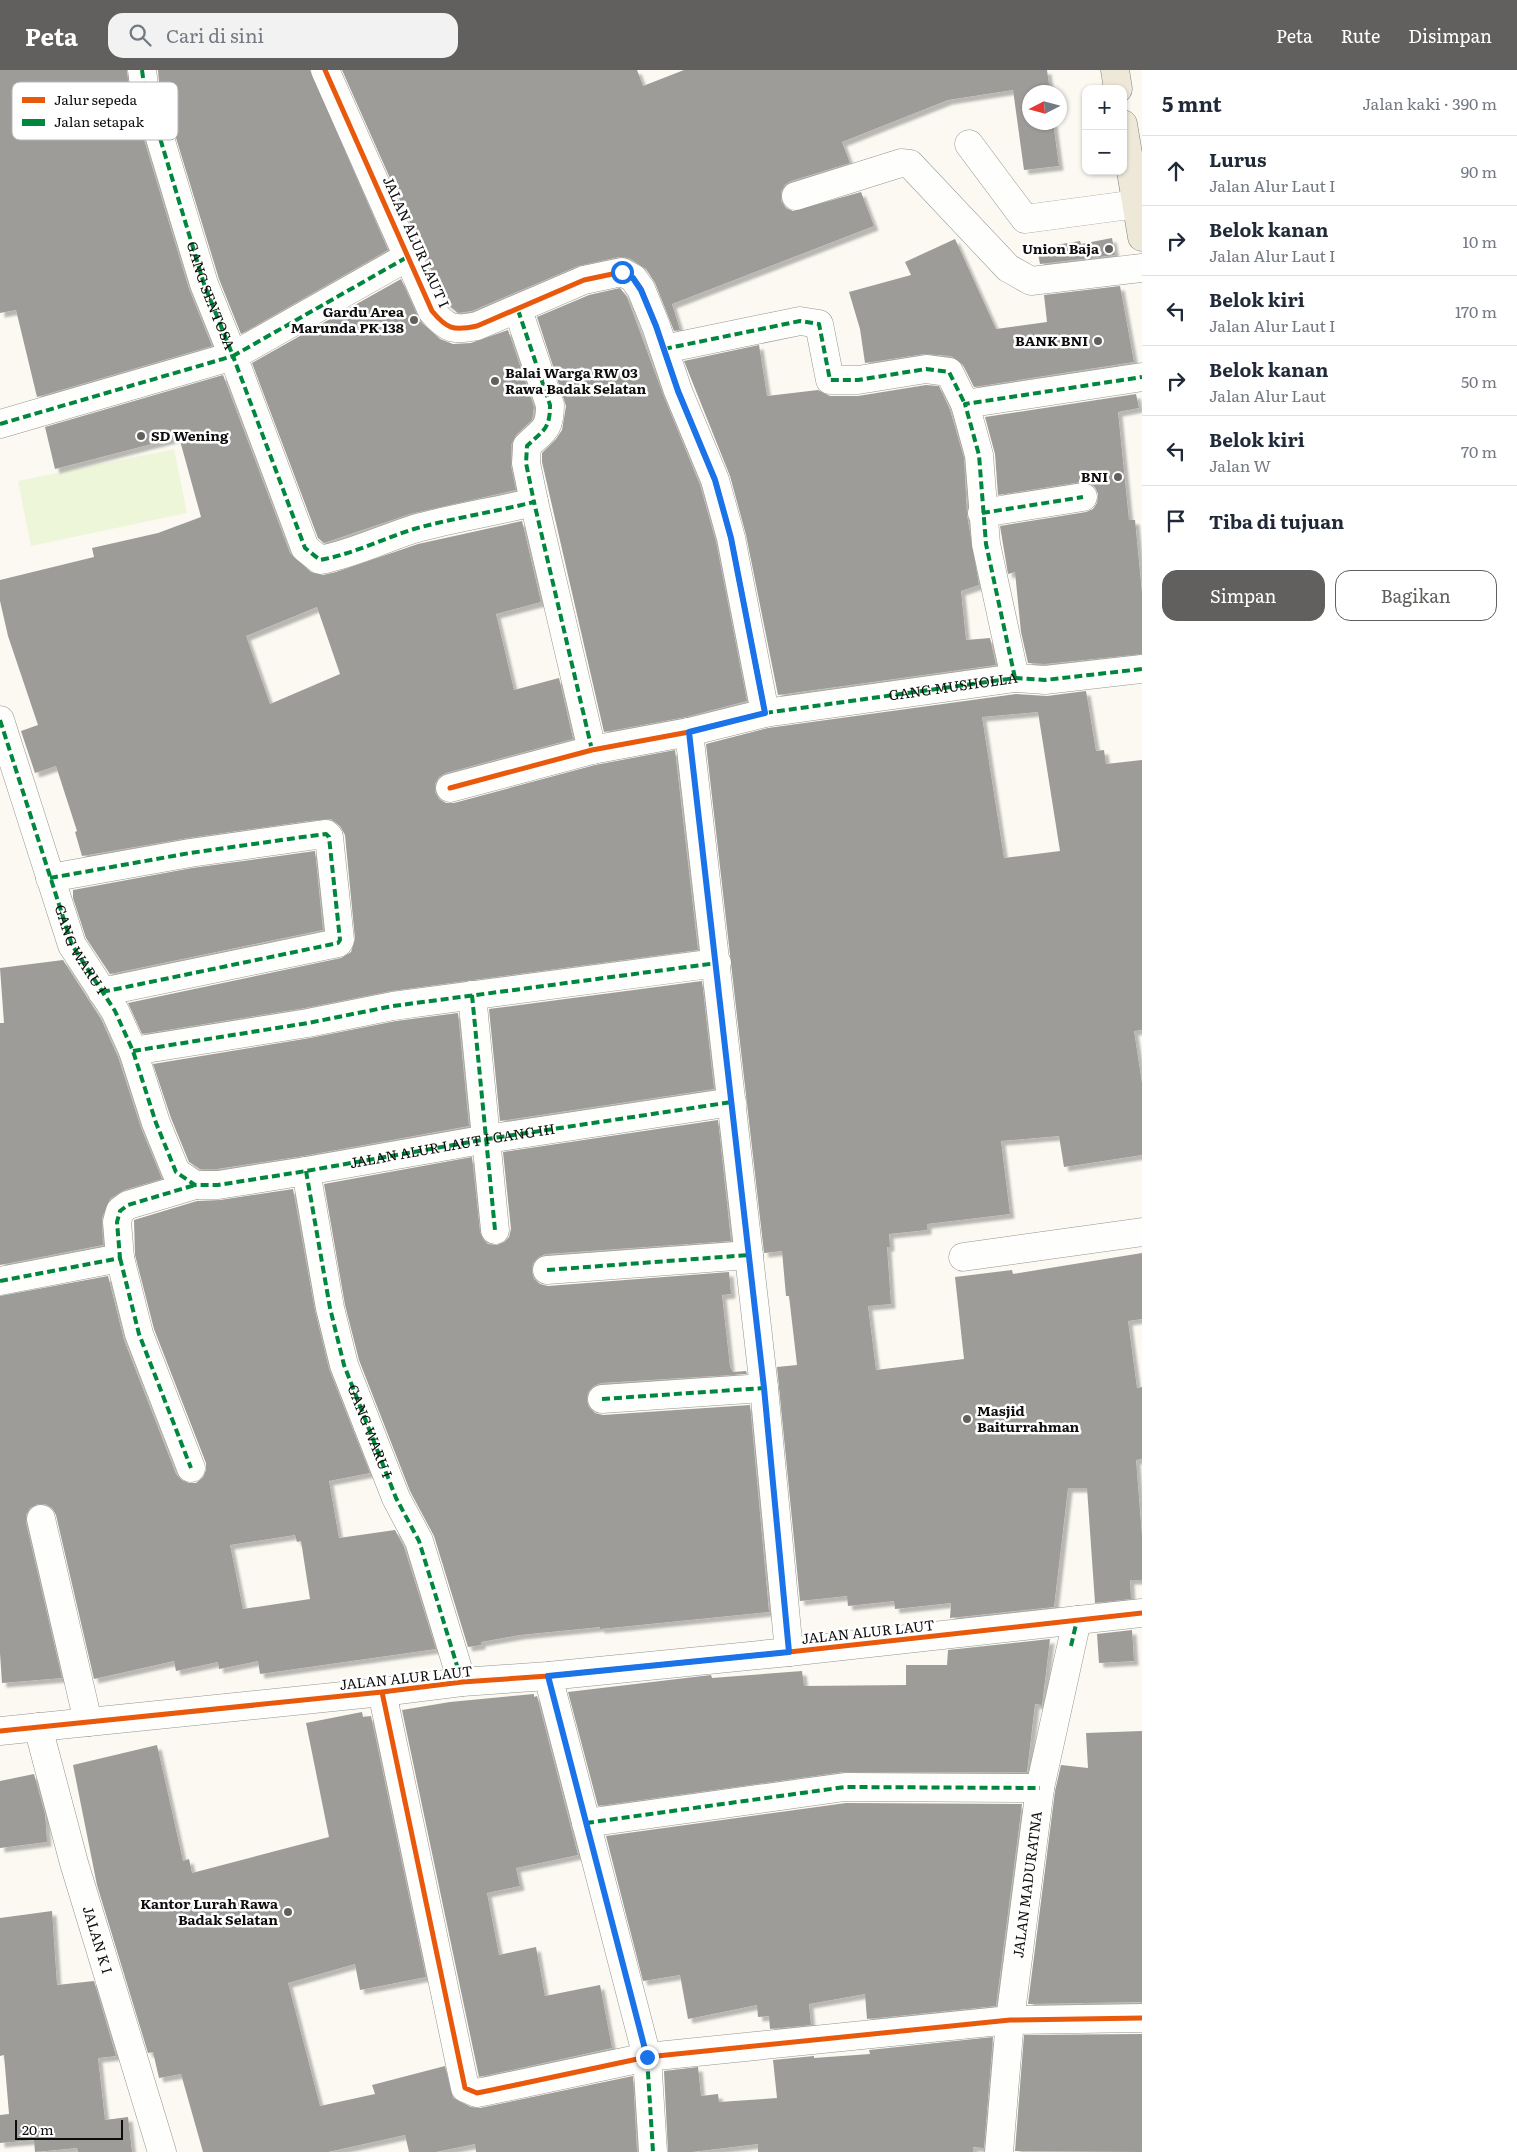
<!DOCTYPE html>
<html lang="id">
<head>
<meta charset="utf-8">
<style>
	body { margin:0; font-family:Literata,serif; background:#f2f2f3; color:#1f2937 }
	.controls { position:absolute; right:15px; top:15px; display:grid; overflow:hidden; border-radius:10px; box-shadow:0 1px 4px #0004 }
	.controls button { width:45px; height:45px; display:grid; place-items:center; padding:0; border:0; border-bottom:1px solid #e0e1e3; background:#fff; color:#1f2937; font:25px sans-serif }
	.compass { position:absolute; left:1022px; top:15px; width:45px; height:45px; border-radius:50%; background:#fff; box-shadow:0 1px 4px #0004; rotate:264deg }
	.scale { position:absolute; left:15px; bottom:12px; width:108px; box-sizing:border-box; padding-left:5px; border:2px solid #0e0e0e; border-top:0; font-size:14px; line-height:18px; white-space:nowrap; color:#0e0e0e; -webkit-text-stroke:4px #fff; paint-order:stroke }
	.stop { position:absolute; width:15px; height:15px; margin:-11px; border:4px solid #1a73e8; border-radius:50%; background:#fff }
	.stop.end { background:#1a73e8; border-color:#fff; box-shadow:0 1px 5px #0008 }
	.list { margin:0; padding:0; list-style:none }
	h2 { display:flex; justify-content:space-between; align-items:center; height:65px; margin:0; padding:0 20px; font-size:21px }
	h2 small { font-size:16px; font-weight:400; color:#747a83 }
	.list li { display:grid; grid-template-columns:32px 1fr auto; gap:15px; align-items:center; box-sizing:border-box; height:70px; padding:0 20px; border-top:1px solid #e0e1e3 }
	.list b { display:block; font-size:19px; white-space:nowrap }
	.list p { margin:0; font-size:16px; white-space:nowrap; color:#747a83 }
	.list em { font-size:16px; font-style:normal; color:#747a83 }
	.actions { display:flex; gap:10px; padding:15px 20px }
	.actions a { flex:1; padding:11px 0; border:1px solid #61605e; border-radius:15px; text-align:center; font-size:18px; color:#61605e }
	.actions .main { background:#61605e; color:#fff }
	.icon { flex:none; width:28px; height:28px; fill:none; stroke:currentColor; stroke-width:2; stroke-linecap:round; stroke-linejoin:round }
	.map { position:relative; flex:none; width:1142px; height:2082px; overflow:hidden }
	header { display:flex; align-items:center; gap:30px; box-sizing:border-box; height:70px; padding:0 25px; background:#61605e; color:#fff }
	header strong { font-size:24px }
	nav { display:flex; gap:28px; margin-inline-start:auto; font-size:18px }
	.search { width:350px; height:45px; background:#f2f2f3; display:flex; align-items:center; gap:12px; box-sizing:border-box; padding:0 18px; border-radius:15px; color:#747a83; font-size:19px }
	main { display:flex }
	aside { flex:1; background:#fff }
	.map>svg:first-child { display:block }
</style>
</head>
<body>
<header>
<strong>Peta</strong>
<div class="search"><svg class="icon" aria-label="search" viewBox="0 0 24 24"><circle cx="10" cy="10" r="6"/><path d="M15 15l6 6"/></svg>Cari di sini</div>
<nav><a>Peta</a><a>Rute</a><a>Disimpan</a></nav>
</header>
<main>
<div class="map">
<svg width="1142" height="2082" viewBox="0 0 1142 2082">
	<defs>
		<filter id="shadow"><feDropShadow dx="4.5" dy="4.5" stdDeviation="1" flood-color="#0004"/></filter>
	</defs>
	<rect width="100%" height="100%" fill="#fbf9f2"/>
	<!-- pitch -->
	<path fill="#eef6da" d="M174,379l13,64 -156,33 -13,-65z"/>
	<!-- building -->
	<path fill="#9e9c98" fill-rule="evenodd" filter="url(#shadow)" d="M0,0h127l2,20 60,199 23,57 -175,51 -21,-87 -16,3z
		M158,0h152l78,180 -147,84 -22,-55 -60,-197z
		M342,0h295l6,16 41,-16h363l3,22h-20v30h23l6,44 -35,4 -11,-80 -65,10 -106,42 8,21 -59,18 -6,4 -4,7v9l5,7 7,3 68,-19 13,34 -202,78 8,26 -6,1 -19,-48 -9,-14 -17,-11 -10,-1 -41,9 -106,45 -14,2 -13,-11z
		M1112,168l3,17 -75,9 -3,-16 43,-7 1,3z
		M955,169l41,90 51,-7 -3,-27 76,-9 14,76 -160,25 -11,-22 -12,-9 -27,-2 -59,9 -5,-34 -11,-37 62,-17 -6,-13z
		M401,209l19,42 20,18 13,5 18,-1 37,-13 26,77 -2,13 -16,15 -5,10v21l5,24 -106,24 -86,29 -6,-5 -66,-175z
		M620,218l7,9 37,100 36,88 16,57 31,159 -61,16 -82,15 -62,-270v-9l14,-14 6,-9 4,-24 -29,-89 52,-22z
		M759,275l8,51 51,-6 12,6h28l68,-11 13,1 11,24 14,48 3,57 12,70 -18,6 5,49 24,-2 6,27 -218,30 -32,-160 -16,-59 -46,-115z
		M223,305l67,178 21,19 12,3 13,-3 82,-28 104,-23 19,81 -45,12 18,76 45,-12 14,61 -127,34 -7,4 -4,7v8l4,7 7,4h8l141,-38 80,-15 23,200 -307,41 -86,17 -163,26 -14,-31 213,-45 10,-6 4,-13 -10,-104 -5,-9 -9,-7 -23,2 -120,17 -106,18 -7,-24 2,-1 -21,-65 -21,7 -14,-42 17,-6 -30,-89 -8,-35v-21l94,-23 -2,-9 66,-15 43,-16 -22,-80 -124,32 -10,-42zM317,537l23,67 -70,30 -24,-68z
		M1136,324l3,14 -21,4 11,108h6l7,73v61l-97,10 -17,-1 -7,-31 -6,-60 -7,2 -8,-48 86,-14 7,-3 4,-6 1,-9 -3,-7 -7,-5h-7l-83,13 -3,-41 -10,-37z
		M1086,621l10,60 8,-1 2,14 36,-4v270l-8,1 8,52v72l-78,12 -5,-31 -58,5 9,73 -83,10v6l-38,4 1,13h-3l4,57 -23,2 8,64 88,-11 -9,-82 57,-7 1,4 129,-21v66l-14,2 9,67 5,-1v72l-6,1 6,76v44h-12l1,19 -36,4 -8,-115h-19l-14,119 -104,11 1,-15 -56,6 -1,-8 -46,5 -1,-10 -47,5 -23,-234 20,-2 -8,-69h-3l-4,-45 -18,2 -58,-509 62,-16 248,-34 31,2zM1038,642l22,139 -56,7 -22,-141z
		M315,781l8,79 -213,44 -24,-36 -13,-40v-8l119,-22z
		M63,890l38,59 17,38 23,71 21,51 -38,11 -14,9 -8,19 1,27 -103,20v-242h4l-4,-55z
		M702,911l12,108 -214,32 -11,-112z
		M458,943l11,113 -166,30 -86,13h-17l-11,-7 -18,-44 -18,-54 157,-26 86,-17z
		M718,1050l13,121 -185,13 -7,3 -6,6 -1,9 2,7 6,5 8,2 181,-14 2,22 -9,1 8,72 3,5 13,-1 1,3 -146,9 -7,3 -6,6 -1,9 2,6 6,6 8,2 147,-10 19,207 -169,17v-2l-80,8 -39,7v3l-13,2 -34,-111 -24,-45 -51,-131 -14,-55 -21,-121 148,-27 8,75 3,7 5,5 9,1 7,-3 5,-5 2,-8 -8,-77z
		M293,1119l22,122 14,58 41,104 -41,8 10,57 56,-8 9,17 32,102 -176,25 -2,-13 -39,8 -1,-7 -42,9 -2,-10 -80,18 -38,-164 -4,-7 -7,-4h-7l-8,4 -4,7v8l36,155 -60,5 -2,-30v-357l108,-20 16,64 52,134 6,6 7,3h7l7,-6 3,-7v-7l-52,-134 -19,-74 -1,-35 63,-19 23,-1zM295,1465l2,7 4,-1 9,58 -67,10 -13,-64z
		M1132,1560l2,31 -35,2 -2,-29z
		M1050,1569l-8,66 -7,-1 -8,68h-184l-245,34 -30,-114 143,-17 1,3 90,-7 2,15 102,-1v-20h41l1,-15z
		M534,1624v3l3,-1 41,159 -62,13 4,18 -33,7 12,62 37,-8 9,49 55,-11 12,63 -133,29 -77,-367 48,-8z
		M362,1642l1,5 8,-1 55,261 -66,13 -5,-26 -67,19 32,123 55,-12 -3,-9 73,-19 8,32 18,9 9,1 153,-32 4,76h-161l-1,-8 -39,8h-27l-4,-17 -77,17h-125l-22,-78 -22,4 -6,-26 -5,1 -51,-168 -24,-120 84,-20 26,116 6,-2 3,14 137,-36 -23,-114z
		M1142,1661v271l-114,2 27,-213 6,-26 27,3 -2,-35z
		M34,1704l11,40 2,28 -47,6v-67z
		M846,1733l176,1 -26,202 -129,13 -2,-25 -56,10 2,21 -41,4 -1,-13 -11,1 -1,-12 -69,14 -8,-44 -37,6 -37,-145z
		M52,1841l5,74 37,-4 22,75 -18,2 7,62 23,-3 4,35h-54l-1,-4 -42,4 -1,-12 -34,3v-28l9,-1 -5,-59 -4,1v-138z
		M1142,1964v118l-127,-1 9,-116z
		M993,1967l-9,111 -11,-1v5h-215v-8l-66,8h-24l-4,-81 34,-4 3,29 17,-2 1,8 58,-4 -4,-38 41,-4v2l56,-4 -1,-4z"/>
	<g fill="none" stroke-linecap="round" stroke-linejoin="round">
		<defs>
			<g id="minor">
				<path d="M142,0l2,15 60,199 29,72 176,-100"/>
				<path d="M325,0l107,241c15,18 21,20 45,15l107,-46 38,-8 11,6 8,11 15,37 22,65 37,89 16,58 34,175 -76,19 -97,18 -142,38"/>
				<path d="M969,74l56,75 112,-15"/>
				<path d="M796,126l105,-33 9,1 98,104 23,13 111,-13"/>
				<path d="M518,240l32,95c0,25 -7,25 -23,41l-1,17 8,39"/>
				<path d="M664,279l136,-28 19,3 11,56h28l68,-11 23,3 16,32"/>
				<path d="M0,354l233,-68 72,192 15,12c33,-6 62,-21 94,-31 39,-11 80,-17 120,-27l58,248"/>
				<path d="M982,443l101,-16"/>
				<path d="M1015,608l-29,-134 -7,-89 -14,-51 177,-27"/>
				<path d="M765,643l250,-35 30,2 97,-11"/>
				<path d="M0,650l72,225 43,66 18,40 23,72 20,49 19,13h23l88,-14 181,-32 245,-37"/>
				<path d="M689,662l75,656 25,264"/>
				<path d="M50,808l140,-25 120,-17 16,-2 3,3 11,103 -2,3 -236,49"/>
				<path d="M472,925l23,235"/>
				<path d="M133,981l175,-28 85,-17 324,-43"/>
				<path d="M306,1101l24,137 14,57 52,133 23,43 43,141"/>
				<path d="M963,1187l179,-25"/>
				<path d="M120,1188l19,76 52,134"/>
				<path d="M547,1200l202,-15"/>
				<path d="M0,1211l120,-23 -3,-36 3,-11 8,-6 67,-20"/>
				<path d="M602,1329l162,-11"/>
				<path d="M41,1449l47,203"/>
				<path d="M548,1606l99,381 6,95"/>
				<path d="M382,1622l83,396 12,5 15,-3 155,-33 363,-37 132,-2"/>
				<path id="s1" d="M38,1657l36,136 88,289"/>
				<path d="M0,1661l382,-39 80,-10 86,-6 241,-24 353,-39"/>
				<path d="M586,1753l259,-36 195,1"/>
				<path id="s2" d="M999,2082l11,-132 30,-232 37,-168"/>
			</g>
			<path id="major" d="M1115,0l3,19
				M1123,54l19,113"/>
		</defs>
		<!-- minor casing -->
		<use href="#minor" stroke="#959491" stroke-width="29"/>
		<!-- major casing -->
		<use href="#major" stroke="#82817e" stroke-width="29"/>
		<!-- minor -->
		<use href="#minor" stroke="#fefefd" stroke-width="28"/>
		<!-- major -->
		<use href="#major" stroke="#ede8d8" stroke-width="28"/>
		<!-- quiet -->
		<g stroke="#00873e" stroke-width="4" stroke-dasharray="8 4" stroke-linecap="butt">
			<path id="s3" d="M142,0l2,15 60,199 29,72 176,-100"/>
			<path d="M518,240l32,95c0,25 -7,25 -23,41l-1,17 8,39"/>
			<path d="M664,279l136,-28 19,3 11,56h28l68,-11 23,3 16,32"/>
			<path d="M0,354l233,-68 72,192 15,12c33,-6 62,-21 94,-31 39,-11 80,-17 120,-27l58,248"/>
			<path d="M982,443l101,-16"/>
			<path d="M1015,608l-29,-134 -7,-89 -14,-51 177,-27"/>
			<path id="s4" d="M765,643l250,-35 30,2 97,-11"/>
			<path id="s5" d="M0,650l72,225 43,66 18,40 23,72 20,49 19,13h23l88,-14 181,-32 245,-37"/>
			<path d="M50,808l140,-25 120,-17 16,-2 3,3 11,103 -2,3 -236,49"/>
			<path d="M472,925l23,235"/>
			<path d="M133,981l175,-28 85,-17 324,-43"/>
			<path id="s6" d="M306,1101l24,137 14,57 52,133 23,43 43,141"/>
			<path d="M120,1188l19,76 52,134"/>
			<path d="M547,1200l202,-15"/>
			<path d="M0,1211l120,-23 -3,-36 3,-11 8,-6 67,-20"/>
			<path d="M602,1329l162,-11"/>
			<path d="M1071,1576l6,-26"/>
			<path d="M548,1606l99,381 6,95"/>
			<path d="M586,1753l259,-36 195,1"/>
		</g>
		<defs>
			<path id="cycleway" d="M325,0l107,241c15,18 21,20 45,15l107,-46 38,-8 11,6 8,11 15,37 22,65 37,89 16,58 34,175 -76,19 -97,18 -142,38
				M382,1622l83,396 12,5 15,-3 155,-33 363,-37 132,-2
				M0,1661l382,-39 80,-10 86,-6 241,-24 353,-39"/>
		</defs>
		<!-- cycleway casing -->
		<use href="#cycleway" stroke="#fff" stroke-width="8"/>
		<!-- cycleway -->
		<use href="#cycleway" stroke="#e8590c" stroke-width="5"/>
	</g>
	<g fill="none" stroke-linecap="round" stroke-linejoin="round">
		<!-- route -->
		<path stroke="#1a73e8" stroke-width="6" d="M622,202l11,6 8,12 15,36 22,65 37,89 16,58 34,175 -76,19 75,656 25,264 -241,24 99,381"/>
	</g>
	<!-- markers -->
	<g fill="#61605e" stroke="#fff" stroke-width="2">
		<circle cx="1109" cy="179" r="5"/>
		<circle cx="414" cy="250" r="5"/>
		<circle cx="1098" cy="271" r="5"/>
		<circle cx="495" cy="311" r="5"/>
		<circle cx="141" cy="366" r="5"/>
		<circle cx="1118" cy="407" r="5"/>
		<circle cx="967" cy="1349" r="5"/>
		<circle cx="288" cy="1842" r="5"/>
	</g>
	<g text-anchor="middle" stroke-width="5" stroke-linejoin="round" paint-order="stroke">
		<!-- street labels -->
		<g font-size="14" fill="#0e0e0e" stroke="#fff">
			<text transform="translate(416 172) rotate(66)" y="5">JALAN ALUR LAUT I</text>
			<text dy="5" stroke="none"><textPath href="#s3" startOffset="236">GANG SENTOSA</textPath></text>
			<text dy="5" stroke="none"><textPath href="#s4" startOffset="190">GANG MUSHOLLA</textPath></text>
			<text dy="5" stroke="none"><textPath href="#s5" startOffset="244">GANG WARU I</textPath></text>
			<text dy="5" stroke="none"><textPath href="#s5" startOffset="771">JALAN ALUR LAUT I GANG III</textPath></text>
			<text dy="5" stroke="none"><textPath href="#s6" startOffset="269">GANG WARU I</textPath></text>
			<text transform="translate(868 1562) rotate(-6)" y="5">JALAN ALUR LAUT</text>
			<text transform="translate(406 1608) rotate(-6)" y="5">JALAN ALUR LAUT</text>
			<text dy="5" stroke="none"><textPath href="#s2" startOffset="269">JALAN MADURATNA</textPath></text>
			<text dy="5" stroke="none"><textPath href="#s1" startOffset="221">JALAN K I</textPath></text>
		</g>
		<!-- poi labels -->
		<g font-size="14" font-weight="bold" fill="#0e0e0e" stroke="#fff" text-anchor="end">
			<text x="1099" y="184">Union Baja</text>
			<text x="404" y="247">Gardu Area<tspan x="404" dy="16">Marunda PK 138</tspan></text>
			<text x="1088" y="276">BANK BNI</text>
			<text x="505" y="308" text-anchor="start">Balai Warga RW 03<tspan x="505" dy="16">Rawa Badak Selatan</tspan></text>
			<text x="151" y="371" text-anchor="start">SD Wening</text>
			<text x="1108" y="412">BNI</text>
			<text x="977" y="1346" text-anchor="start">Masjid<tspan x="977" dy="16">Baiturrahman</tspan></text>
			<text x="278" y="1839">Kantor Lurah Rawa<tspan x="278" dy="16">Badak Selatan</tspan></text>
		</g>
	</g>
	<!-- legend -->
	<rect x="12" y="12" width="166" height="58" rx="8" fill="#fff" stroke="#b7b7b7" stroke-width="1"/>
	<rect x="22" y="27" width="23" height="6" fill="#e8590c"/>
	<rect x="22" y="49" width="23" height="7" fill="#00873e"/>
	<g font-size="14" fill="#0e0e0e">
		<text x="54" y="35">Jalur sepeda</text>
		<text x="54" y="57">Jalan setapak</text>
	</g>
</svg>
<div class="controls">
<button>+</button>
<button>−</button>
</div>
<svg class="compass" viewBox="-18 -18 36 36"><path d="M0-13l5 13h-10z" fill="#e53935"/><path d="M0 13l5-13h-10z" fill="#747a83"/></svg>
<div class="scale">20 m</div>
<div class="stop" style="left:622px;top:202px"></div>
<div class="stop end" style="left:647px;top:1987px"></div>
</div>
<aside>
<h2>5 mnt<small>Jalan kaki · 390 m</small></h2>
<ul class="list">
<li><svg class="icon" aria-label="ahead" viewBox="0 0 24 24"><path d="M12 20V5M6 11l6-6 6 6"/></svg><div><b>Lurus</b><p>Jalan Alur Laut I</p></div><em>90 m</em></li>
<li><svg class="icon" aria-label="right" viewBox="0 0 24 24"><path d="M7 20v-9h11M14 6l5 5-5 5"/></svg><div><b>Belok kanan</b><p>Jalan Alur Laut I</p></div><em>10 m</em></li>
<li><svg class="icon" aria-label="left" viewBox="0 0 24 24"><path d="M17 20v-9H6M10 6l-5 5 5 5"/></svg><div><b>Belok kiri</b><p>Jalan Alur Laut I</p></div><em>170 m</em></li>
<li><svg class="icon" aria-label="right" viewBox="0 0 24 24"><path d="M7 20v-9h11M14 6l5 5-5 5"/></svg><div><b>Belok kanan</b><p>Jalan Alur Laut</p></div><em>50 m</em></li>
<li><svg class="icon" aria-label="left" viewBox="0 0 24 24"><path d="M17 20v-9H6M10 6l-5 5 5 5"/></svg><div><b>Belok kiri</b><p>Jalan W</p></div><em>70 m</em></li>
<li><svg class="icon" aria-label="arrive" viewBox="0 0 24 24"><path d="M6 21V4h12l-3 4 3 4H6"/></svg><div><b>Tiba di tujuan</b></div></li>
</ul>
<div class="actions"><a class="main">Simpan</a><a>Bagikan</a></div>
</aside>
</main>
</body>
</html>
